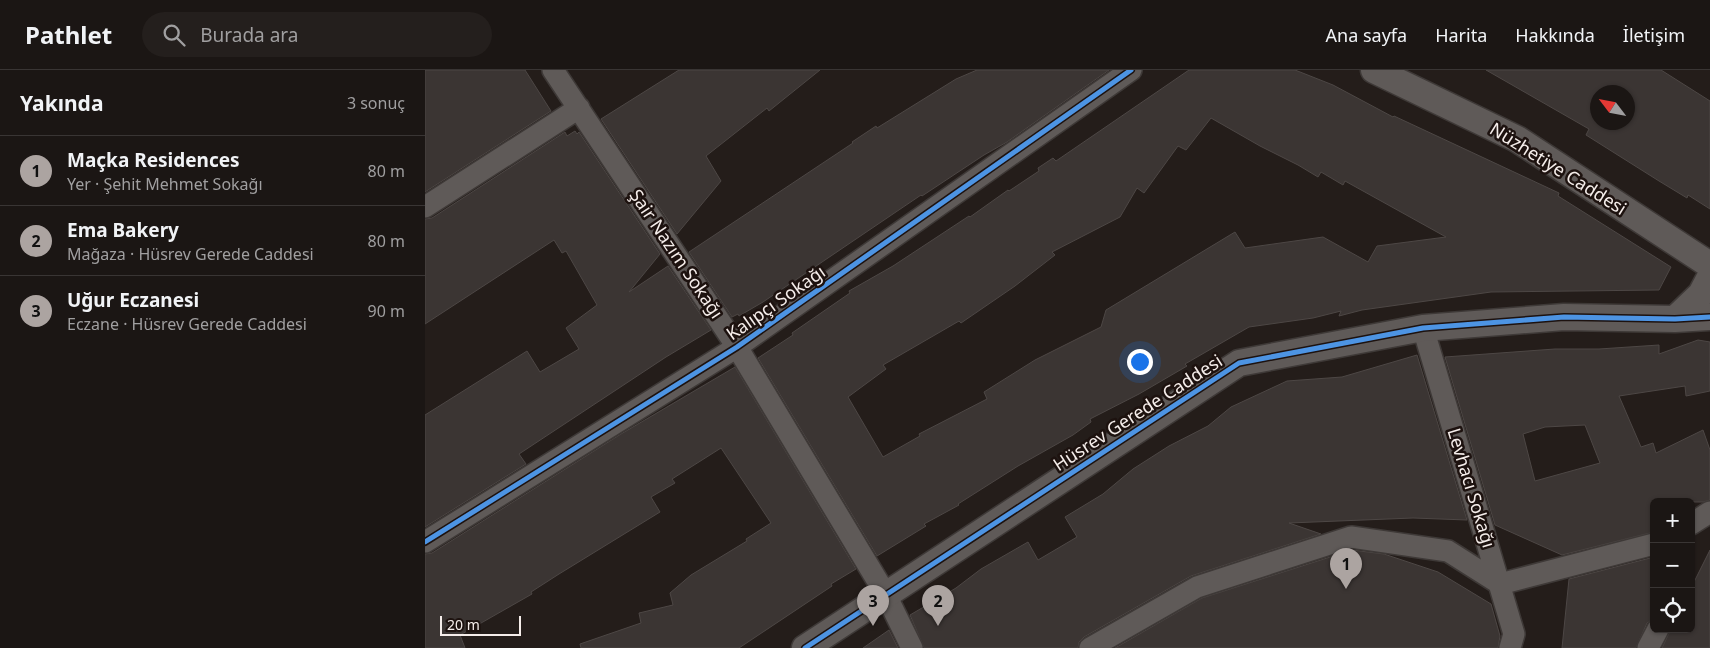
<!DOCTYPE html>
<html lang="tr">
<head>
<meta charset="utf-8">
<style>
	body { margin:0; font-family:"Noto Sans",sans-serif; background:#241f1d; color:#f1f3f6 }
	.controls { position:absolute; right:15px; bottom:15px; display:grid; overflow:hidden; border-radius:8px; box-shadow:0 1px 4px #0004 }
	.controls button { width:45px; height:45px; display:grid; place-items:center; padding:0; border:0; border-bottom:1px solid #393534; background:#1b1614; color:#f1f3f6; font:25px sans-serif }
	.compass { position:absolute; left:1165px; top:15px; width:45px; height:45px; border-radius:50%; background:#1b1614; box-shadow:0 1px 4px #0004; rotate:302deg }
	.scale { position:absolute; left:15px; bottom:12px; width:81px; box-sizing:border-box; padding-left:5px; border:2px solid #f5edea; border-top:0; font-size:14px; line-height:18px; white-space:nowrap; color:#f5edea; -webkit-text-stroke:4px #1d120f; paint-order:stroke }
	.you { position:absolute; left:714px; top:291px; width:18px; height:18px; margin:-12px; border:4px solid #fff; border-radius:50%; background:#1a73e8; box-shadow:0 0 0 8px #1a73e833 }
	.badge { display:grid; place-items:center; width:32px; height:32px; border-radius:50%; background:#aca4a1; color:#111; font-size:16px; font-weight:700 }
	.pin { position:absolute; translate:-50% -41px; filter:drop-shadow(0 1px 2px #0008) }
	.pin::after { content:''; position:absolute; top:26px; width:18px; height:15px; background:inherit; clip-path:polygon(0 0,100% 0,50% 100%) }
	.list { margin:0; padding:0; list-style:none }
	h2 { display:flex; justify-content:space-between; align-items:center; height:65px; margin:0; padding:0 20px; font-size:21px }
	h2 small { font-size:16px; font-weight:400; color:#a09fa0 }
	.list li { display:grid; grid-template-columns:32px 1fr auto; gap:15px; align-items:center; box-sizing:border-box; height:70px; padding:0 20px; border-top:1px solid #393534 }
	.list b { display:block; font-size:19px; white-space:nowrap }
	.list p { margin:0; font-size:16px; white-space:nowrap; color:#a09fa0 }
	.list em { font-size:16px; font-style:normal; color:#a09fa0 }
	.icon { flex:none; width:28px; height:28px; fill:none; stroke:currentColor; stroke-width:2; stroke-linecap:round; stroke-linejoin:round }
	.map { position:relative; flex:none; width:1285px; height:578px; overflow:hidden }
	header { display:flex; align-items:center; gap:30px; box-sizing:border-box; height:70px; padding:0 25px; background:#1b1614; border-bottom:1px solid #393534 }
	header strong { font-size:24px }
	nav { display:flex; gap:28px; margin-inline-start:auto; font-size:18px }
	.search { width:350px; height:45px; background:#241f1d; display:flex; align-items:center; gap:12px; box-sizing:border-box; padding:0 18px; border-radius:28px; color:#a09fa0; font-size:19px }
	main { display:flex }
	aside { flex:1; background:#1b1614 }
	.map>svg:first-child { display:block }
</style>
</head>
<body>
<header>
<strong>Pathlet</strong>
<div class="search"><svg class="icon" aria-label="search" viewBox="0 0 24 24"><circle cx="10" cy="10" r="6"/><path d="M15 15l6 6"/></svg>Burada ara</div>
<nav><a>Ana sayfa</a><a>Harita</a><a>Hakkında</a><a>İletişim</a></nav>
</header>
<main>
<aside>
<h2>Yakında<small>3 sonuç</small></h2>
<ul class="list">
<li><span class="badge">1</span><div><b>Maçka Residences</b><p>Yer · Şehit Mehmet Sokağı</p></div><em>80 m</em></li>
<li><span class="badge">2</span><div><b>Ema Bakery</b><p>Mağaza · Hüsrev Gerede Caddesi</p></div><em>80 m</em></li>
<li><span class="badge">3</span><div><b>Uğur Eczanesi</b><p>Eczane · Hüsrev Gerede Caddesi</p></div><em>90 m</em></li>
</ul>
</aside>
<div class="map">
<svg width="1285" height="578" viewBox="0 0 1285 578">
	<rect width="100%" height="100%" fill="#241d1a"/>
	<!-- building -->
	<path fill="#3b3533" stroke="#4d4745" fill-rule="evenodd" d="M0,0h100l26,41 -126,81z
		M254,0h141l-51,41 -2,-3 -61,48 15,25 -44,53 -76,-115z
		M552,0h132l-102,72 -23,13 -62,41 -1,-1 -158,107 -24,14 -1,-2 -6,3 -43,-65 164,-109 -1,-1 24,-16 1,2 79,-49z
		M764,0h106l38,15 60,32 1,-1 165,77 -1,3 113,71 -12,23 -168,2 -129,18 -23,6 2,-5 -28,7 -64,9 -64,37 2,2 -48,28 -49,25 1,3 -18,13 -55,31 -60,38 1,1 -35,19 2,2 -49,30 -119,-198 35,-23 -1,-2 58,-40 -1,-2 44,-25 76,-50 1,1 38,-27 1,1 30,-20 -1,-3 15,-10 3,3zM786,48l49,28 38,19 20,12 3,-5 22,13 2,-4 101,56 -69,9 -9,16 -45,-25 -78,11 -10,-16 -129,78 -5,17 -66,33 -51,32 3,7 -68,35 1,2 -37,21 -35,-60 38,-28 -3,-4 76,-44 2,2 54,-37 40,-31 -3,-3 68,-35 17,-29 7,5 34,-47 8,4z
		M1061,0h175l49,31v108l-22,-14 -1,3 -28,-17 -73,-46 3,-6zM1172,22h30v30h-30z
		M150,61l2,3 2,-2 81,122 -31,38 39,-26 43,64 -45,27 -147,97 7,10 -101,63v-112l102,-64 13,21 39,-23 -13,-21 31,-23 -31,-54 -4,2 -8,-13 -129,84v-105l7,-1 133,-86 2,4z
		M1273,270l12,2v49l-24,5 -1,-10 -66,10 22,51 12,-4 3,10 47,-23 7,20v50l-7,2h-49v30l-92,23 -67,-30 -50,-168 110,-8h44l60,-4v9zM1160,355l15,38 -65,18 -12,-47 22,-7z
		M992,285l50,165 -54,-2 -124,5 32,11 -130,42 -107,61 -5,5 -1,6h-154l-14,-33 46,-27 25,-19 47,-27 10,18 39,-23 -12,-20 38,-23 30,-25 36,-23 39,-20 23,-19 56,-26 55,-4z
		M310,297l121,202 -25,15 1,2 -93,62h-158l-1,-4 61,-21 -2,-10 34,-8 -3,-12 21,-18 56,-34 -1,-2 25,-16 -50,-75 -49,31 3,4 -24,14 9,15 -101,62 -28,18 1,2 -72,41 5,13h-40v-94l7,-1 189,-119z
		M927,480l32,4 54,18 53,32 9,32 -2,12h-383l87,-50z
		M1285,480v98h-48l9,-19h20v-41z
		M1229,487v61l-7,5 -11,25h-74l7,-69z
		M464,560l9,18h-35z"/>
	<g fill="none" stroke-linecap="round" stroke-linejoin="round">
		<defs>
			<path id="minor" d="M128,0l184,277 149,248 26,53
				M0,137l154,-99
				M998,258l91,306 -4,14
				M1266,454l19,-12
				M0,472l312,-195 394,-277
				M665,578l107,-61 154,-50 97,14 52,33 154,-40
				M1223,578l10,-19"/>
			<path id="tertiary" d="M949,0l143,69 193,126
				M1250,249l26,-25 9,-17
				M380,578l434,-285 184,-35 141,-11 111,2 35,-2"/>
		</defs>
		<!-- minor casing -->
		<use href="#minor" stroke="#3e3937" stroke-width="24"/>
		<!-- tertiary casing -->
		<use href="#tertiary" stroke="#3e3937" stroke-width="29"/>
		<!-- minor -->
		<use href="#minor" stroke="#5f5a58" stroke-width="21"/>
		<!-- tertiary -->
		<use href="#tertiary" stroke="#5f5a58" stroke-width="26"/>
		<defs>
			<path id="cycleway" d="M0,472l312,-195 394,-277
				M380,578l434,-285 184,-35 141,-11 111,2 35,-2"/>
		</defs>
		<!-- cycleway casing -->
		<use href="#cycleway" stroke="#1d120f" stroke-width="8"/>
		<!-- cycleway -->
		<use href="#cycleway" stroke="#4d94e3" stroke-width="5"/>
	</g>
	<g text-anchor="middle" stroke-width="5" stroke-linejoin="round" paint-order="stroke">
		<!-- street labels -->
		<g font-size="18" fill="#f5edea" stroke="#1d120f">
			<text transform="translate(1133 99) rotate(32)" y="6">Nüzhetiye Caddesi</text>
			<text transform="translate(251 184) rotate(56)" y="6">Şair Nazım Sokağı</text>
			<text transform="translate(351 233) rotate(-35)" y="6">Kalıpçı Sokağı</text>
			<text transform="translate(713 343) rotate(-33)" y="6">Hüsrev Gerede Caddesi</text>
			<text transform="translate(1046 418) rotate(73)" y="6">Levhacı Sokağı</text>
		</g>
	</g>
</svg>
<div class="controls">
<button>+</button>
<button>−</button>
<button><svg class="icon" aria-label="locate" viewBox="0 0 24 24"><circle cx="12" cy="12" r="6"/><path d="M12 2v4M12 18v4M2 12h4M18 12h4"/></svg></button>
</div>
<svg class="compass" viewBox="-18 -18 36 36"><path d="M0-13l5 13h-10z" fill="#e53935"/><path d="M0 13l5-13h-10z" fill="#a09fa0"/></svg>
<div class="scale">20 m</div>
<div class="you"></div>
<div class="pin badge" style="left:921px;top:519px">1</div>
<div class="pin badge" style="left:513px;top:556px">2</div>
<div class="pin badge" style="left:448px;top:556px">3</div>
</div>
</main>
</body>
</html>
